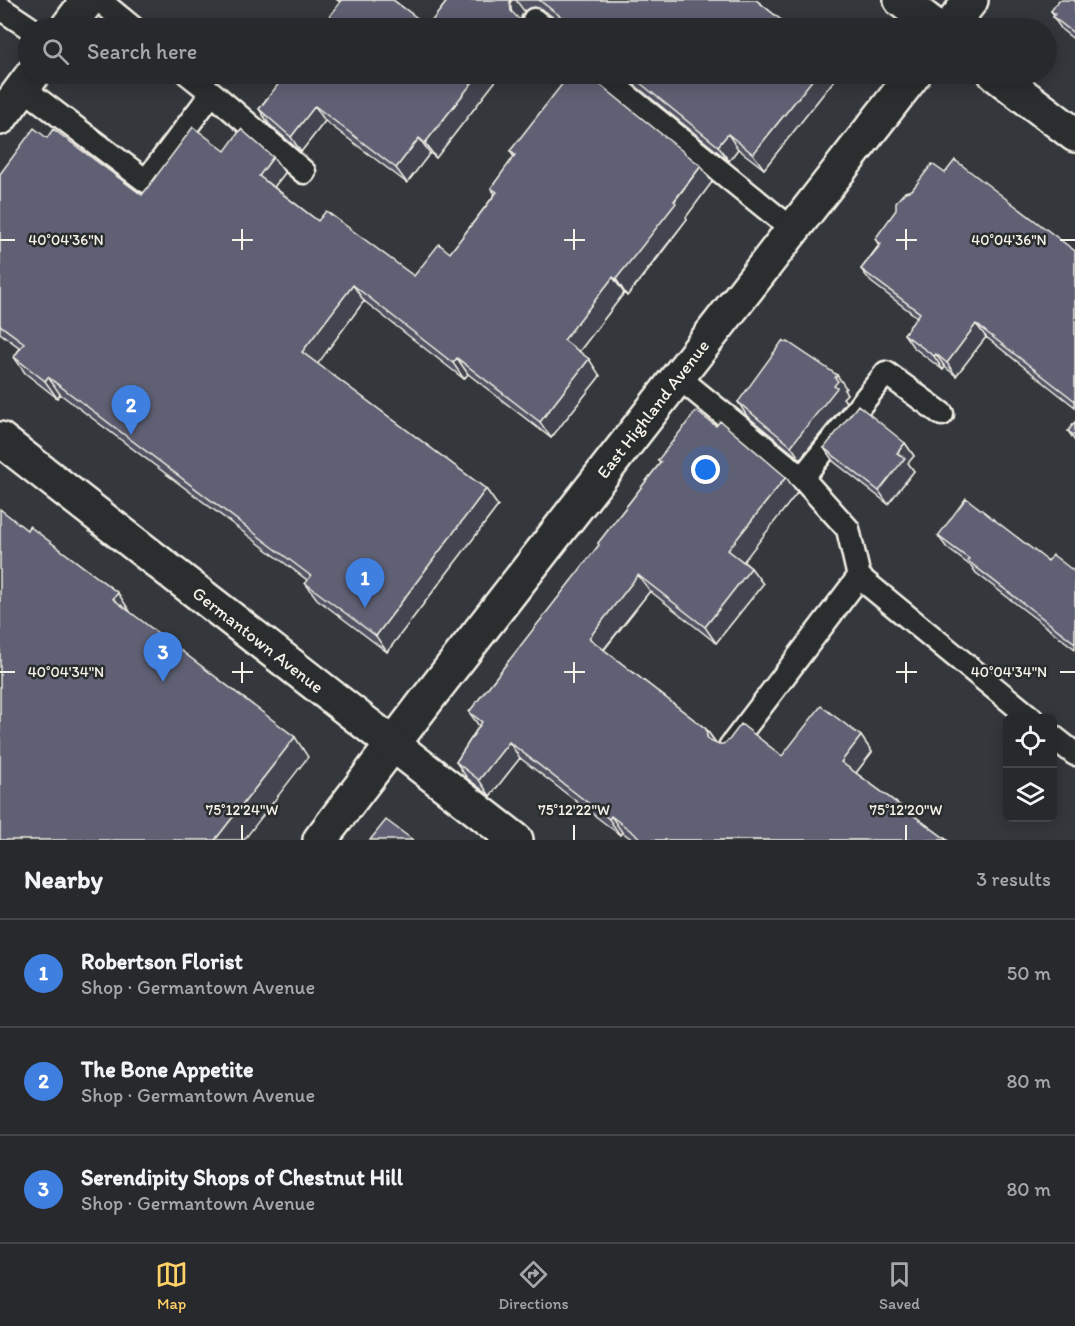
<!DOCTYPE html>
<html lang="en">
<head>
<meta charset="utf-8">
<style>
	body { margin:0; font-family:Itim,sans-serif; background:#333539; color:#f1f3f6 }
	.controls { position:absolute; right:18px; bottom:18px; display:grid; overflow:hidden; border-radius:9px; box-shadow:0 3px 15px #0003 }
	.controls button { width:54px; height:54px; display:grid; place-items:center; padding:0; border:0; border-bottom:2px solid #434549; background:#27292d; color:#f1f3f6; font:30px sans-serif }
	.you { position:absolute; left:706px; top:470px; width:21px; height:21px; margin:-15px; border:4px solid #fff; border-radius:50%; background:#1a73e8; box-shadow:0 0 0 9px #1a73e833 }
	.badge { display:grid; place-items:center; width:39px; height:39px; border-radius:50%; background:#ffd166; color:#fff; font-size:20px; font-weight:700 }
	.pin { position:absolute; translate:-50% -50px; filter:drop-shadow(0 2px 3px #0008) }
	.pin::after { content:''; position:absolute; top:32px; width:21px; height:18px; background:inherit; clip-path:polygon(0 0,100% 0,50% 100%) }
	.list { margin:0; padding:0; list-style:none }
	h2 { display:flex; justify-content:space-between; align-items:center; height:78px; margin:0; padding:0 24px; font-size:26px }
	h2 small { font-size:20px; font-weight:400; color:#a4a6aa }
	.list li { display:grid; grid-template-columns:39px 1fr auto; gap:18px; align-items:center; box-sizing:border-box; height:108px; padding:0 24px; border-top:2px solid #434549 }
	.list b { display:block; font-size:22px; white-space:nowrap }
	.list p { margin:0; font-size:20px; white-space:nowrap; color:#a4a6aa }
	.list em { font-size:20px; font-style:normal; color:#a4a6aa }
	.icon { flex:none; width:33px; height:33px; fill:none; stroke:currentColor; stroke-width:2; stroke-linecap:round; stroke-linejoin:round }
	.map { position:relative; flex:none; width:1075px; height:840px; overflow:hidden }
	.search { position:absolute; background:#27292d; box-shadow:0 3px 15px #0003; left:18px; right:18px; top:18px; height:66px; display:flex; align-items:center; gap:15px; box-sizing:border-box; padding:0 21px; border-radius:33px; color:#a4a6aa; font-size:22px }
	.sheet { height:402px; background:#27292d }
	nav { display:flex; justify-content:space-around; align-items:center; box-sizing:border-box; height:84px; border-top:2px solid #434549; background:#27292d; font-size:16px; color:#a4a6aa }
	nav a { display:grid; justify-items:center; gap:3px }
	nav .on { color:#ffd166 }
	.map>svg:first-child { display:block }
</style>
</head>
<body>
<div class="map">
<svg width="1075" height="840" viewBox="0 0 1075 840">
	<rect width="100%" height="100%" fill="#34373c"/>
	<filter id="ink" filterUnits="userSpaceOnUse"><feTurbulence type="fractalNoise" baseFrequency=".0167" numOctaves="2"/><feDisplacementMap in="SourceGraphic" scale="12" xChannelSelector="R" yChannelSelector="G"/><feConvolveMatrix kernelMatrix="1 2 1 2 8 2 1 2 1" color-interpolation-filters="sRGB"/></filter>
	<g filter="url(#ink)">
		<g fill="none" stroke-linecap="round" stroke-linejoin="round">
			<defs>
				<path id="lane" d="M99,0l34,28
					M0,8l30,20
					M534,20l10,8
					M600,74l193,156
					M23,88l123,93 66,-88 -24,-19
					M212,93l92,79
					M678,377l124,101 46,51 11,48 -129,170
					M802,478l84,-105 56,41
					M859,577l172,141
					M1052,736l23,18"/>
				<path id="street" d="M901,0l36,28
					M67,28l21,-28
					M949,28l22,-28
					M995,74l80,61
					M0,118l33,-44
					M320,840l115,-151 479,-615"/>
				<path id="primary" d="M0,439l516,401"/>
			</defs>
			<!-- lane casing -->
			<use href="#lane" stroke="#f4f1e8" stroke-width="27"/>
			<!-- street casing -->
			<use href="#street" stroke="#f4f1e8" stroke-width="38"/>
			<!-- primary casing -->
			<use href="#primary" stroke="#f4f1e8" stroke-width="38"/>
			<!-- lane -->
			<use href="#lane" stroke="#2a2d2e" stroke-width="22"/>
			<!-- street -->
			<use href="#street" stroke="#2a2d2e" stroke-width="33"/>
			<!-- primary -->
			<use href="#primary" stroke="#2a2d2e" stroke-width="33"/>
		</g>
		<!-- wall -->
		<path fill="#515363" stroke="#f4f1e8" stroke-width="1.5" d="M337,0h56l35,26 20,-26h308l35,28h-224l-25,-19 -7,-2 -6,1 -5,3 -3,6v4l5,7h-205l19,-26z
			M1075,0v40l-13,-10 -9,-13 1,-2 -3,-4z
			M288,74h213l-65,84 -6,-5 -23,30 -82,-62 -24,31 -32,-28 -10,-15z
			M621,74h218l-75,95 -26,-20 -9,12z
			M47,138l95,57 83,-44 48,6 12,16 -11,14 44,34 96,55 36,-23 45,-59 -4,-6 23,-31 -4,-6 191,15 11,16 -26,35 1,2 -39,52 -21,25 -3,-3 -45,59 21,24 -49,62 -83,-64 -4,5 -100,-78 -47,63 169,125 12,17 -111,146 -70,-53 -12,-16 2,-3 -247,-186 -3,4 -32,-25 -11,-16 6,-9 -20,-15v-159z
			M945,173l130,78v156l-89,-70 -30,39 -11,-9 -2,3 -30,-23 -9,-13 13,-17 -46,-35 -10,-13 18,-24 -4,-6 37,-49z
			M846,388l-2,2 3,4 -4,4 3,4 -46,57 -53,-43 -9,-14z
			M1075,422v19l-7,-10z
			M905,443l9,13 -6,7 6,8 -26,33 -55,-43 -9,-13z
			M658,460l139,33 -54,68 8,7 12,16 -47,59 -66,-52 -46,59 102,79 11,15 65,12 79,-20 11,16 -16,21 91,67h-314l-11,-8 -2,3 -100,-77 -30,38 -23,-18 -11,-16 23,-36 -10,-14 130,-167 -1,-2 62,-80z
			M938,536l110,25 27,11v77l-99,-76 -4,-6 -25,-19z"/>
		<!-- shaded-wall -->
		<path fill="#424450" stroke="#f4f1e8" stroke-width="1.5" d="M512,0h4l8,11 -3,6v4l5,7h-12l-4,-26z
			M479,74h22l-65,84 -11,-15z
			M817,74h22l-75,95 -11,-15z
			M315,106l10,15 -24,31 -10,-15z
			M728,134l10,15 -9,12 -11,-15z
			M419,138l11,15 -23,30 -11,-15z
			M273,157l12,16 -15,19 -11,-16z
			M701,166l11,16 -26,35 1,2 -60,77 -11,-17z
			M613,277l11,16 -49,64 -11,-17z
			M353,285l11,16 -50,68 -12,-17z
			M976,324l10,13 -30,39 -9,-13z
			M936,354l9,13 -2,3 -9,-14z
			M457,358l11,16 -4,5 -11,-16z
			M589,359l11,17 -49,62 -11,-16z
			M837,375l9,13 -2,2 3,4 -4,4 3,4 -46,57 -9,-13 43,-60 1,-8z
			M48,377l12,17 -3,4 -12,-17z
			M905,443l9,13 -6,7 6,8 -26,33 -9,-13 18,-38z
			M786,477l11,16 -57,73 -12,-16z
			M486,489l12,17 -111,146 -11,-16z
			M751,568l12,16 -47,59 -11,-16z
			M638,575l12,16 -50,63 -11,-16z
			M118,593l13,20 -18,-14z
			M706,729l11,16 1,8 -11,-16z
			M861,736l11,16 -20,26 -11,-16z
			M295,737l13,20 -64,83h-29z
			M509,742l11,16 -30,38 -11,-16z
			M611,816l11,16 -2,3 -11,-16z"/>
		<!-- building -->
		<path fill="#5e6173" stroke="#f4f1e8" stroke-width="1.5" d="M342,0h51l35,26 20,-26h64l-2,2 1,9 9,9 -6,8h-193z
			M539,0h217l35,28h-215z
			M1059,0h16v34l-22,-17 2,-3 -4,-3z
			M288,74h191l-54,69 -6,-5 -23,30 -81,-62 -24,31 -32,-28 25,-32 1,1z
			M570,74h17l114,92 -27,35 2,2 -40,51 -20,25 -3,-2 -49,63 25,19 -49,63 -83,-64 -4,5 -100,-78 -51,67 184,137 -110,147 -71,-53 6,-7 -263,-199 -3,4 -31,-24 10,-14 -24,-18v-151l34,-46 13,10 6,-9 89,66 51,-68 32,24 16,-22 32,28 -14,19 59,45 8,-10 88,65 25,-32 11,9 47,-61 -6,-4 24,-33 -5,-4z
			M629,74h188l-64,80 -25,-20 -10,12z
			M955,160l120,91v150l-99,-77 -29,39 -11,-9 -2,2 -30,-22 16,-21 -59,-44 20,-25 -6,-5 21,-29v-8l9,-10 7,-2 20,-26 13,9z
			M783,340l4,3 1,-1 49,33 -2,3 3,3 -4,5 3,2 -46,58 -53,-44z
			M858,405l47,38 -8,10 8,5 -26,33 -55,-43z
			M696,411l20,15 4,-5 66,56 -58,73 23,18 -46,59 -67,-52 -49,63 117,91 1,8 3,4 7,3h6l6,-4 12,-16 41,32 39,-50 40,30 -20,26 106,78h-304l-32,-24 -2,3 -100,-77 -30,38 -23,-18 26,-40 -13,-10 130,-167 -1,-2 63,-81 -3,-2z
			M1075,422v14l-7,-5z
			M966,498l82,63 5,-6 22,17v71l-107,-82 1,-2 -31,-23z
			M0,509l27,21 2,-4 89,67 -5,6 182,138 -80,103h-215z
			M386,820l27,20h-43z"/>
	</g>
	<!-- ticks -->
	<path fill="none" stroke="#f4f1e8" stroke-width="2" d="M242,229v21M574,229v21M906,229v21M0,240h15M232,240h21M564,240h21M896,240h21M1060,240h15M242,662v21M574,662v21M906,662v21M0,672h15M232,672h21M564,672h21M896,672h21M1060,672h15M242,825v15M574,825v15M906,825v15"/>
	<g text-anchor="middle" stroke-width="5" stroke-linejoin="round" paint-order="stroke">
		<!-- street labels -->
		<g font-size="18" fill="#f4f1e8" stroke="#2a2d2e">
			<text transform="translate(653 409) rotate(-52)" y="6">East Highland Avenue</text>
			<text transform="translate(258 640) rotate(38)" y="6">Germantown Avenue</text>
		</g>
	</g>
	<g font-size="15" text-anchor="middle" fill="#f4f1e8" stroke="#2a2d2e" stroke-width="5" stroke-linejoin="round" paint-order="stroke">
		<text x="66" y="245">40°04'36"N</text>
		<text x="1009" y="245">40°04'36"N</text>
		<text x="66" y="677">40°04'34"N</text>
		<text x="1009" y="677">40°04'34"N</text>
		<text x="242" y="815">75°12'24"W</text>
		<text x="574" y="815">75°12'22"W</text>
		<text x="906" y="815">75°12'20"W</text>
	</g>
</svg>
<div class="controls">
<button><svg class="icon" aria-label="locate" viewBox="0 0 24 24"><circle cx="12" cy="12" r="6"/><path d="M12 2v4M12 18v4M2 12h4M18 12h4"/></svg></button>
<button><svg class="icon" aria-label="layers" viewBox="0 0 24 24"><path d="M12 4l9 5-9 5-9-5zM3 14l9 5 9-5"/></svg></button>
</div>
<div class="you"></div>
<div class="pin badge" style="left:365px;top:608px;background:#3f7fe0">1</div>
<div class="pin badge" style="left:131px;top:435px;background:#3f7fe0">2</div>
<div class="pin badge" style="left:163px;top:682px;background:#3f7fe0">3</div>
<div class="search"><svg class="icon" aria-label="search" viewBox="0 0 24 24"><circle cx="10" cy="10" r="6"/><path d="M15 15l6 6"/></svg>Search here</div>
</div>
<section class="sheet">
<h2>Nearby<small>3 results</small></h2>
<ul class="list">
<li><span class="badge" style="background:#3f7fe0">1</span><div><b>Robertson Florist</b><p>Shop · Germantown Avenue</p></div><em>50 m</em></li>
<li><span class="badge" style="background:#3f7fe0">2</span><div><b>The Bone Appetite</b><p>Shop · Germantown Avenue</p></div><em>80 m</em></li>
<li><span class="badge" style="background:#3f7fe0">3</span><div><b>Serendipity Shops of Chestnut Hill</b><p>Shop · Germantown Avenue</p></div><em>80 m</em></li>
</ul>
</section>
<nav>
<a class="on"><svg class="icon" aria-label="map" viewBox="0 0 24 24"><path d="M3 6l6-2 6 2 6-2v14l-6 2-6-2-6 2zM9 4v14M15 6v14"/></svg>Map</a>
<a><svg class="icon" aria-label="directions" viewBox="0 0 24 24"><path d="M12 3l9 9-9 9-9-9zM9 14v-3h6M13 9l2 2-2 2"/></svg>Directions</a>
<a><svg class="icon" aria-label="saved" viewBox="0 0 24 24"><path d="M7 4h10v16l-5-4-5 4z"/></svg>Saved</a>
</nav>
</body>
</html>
